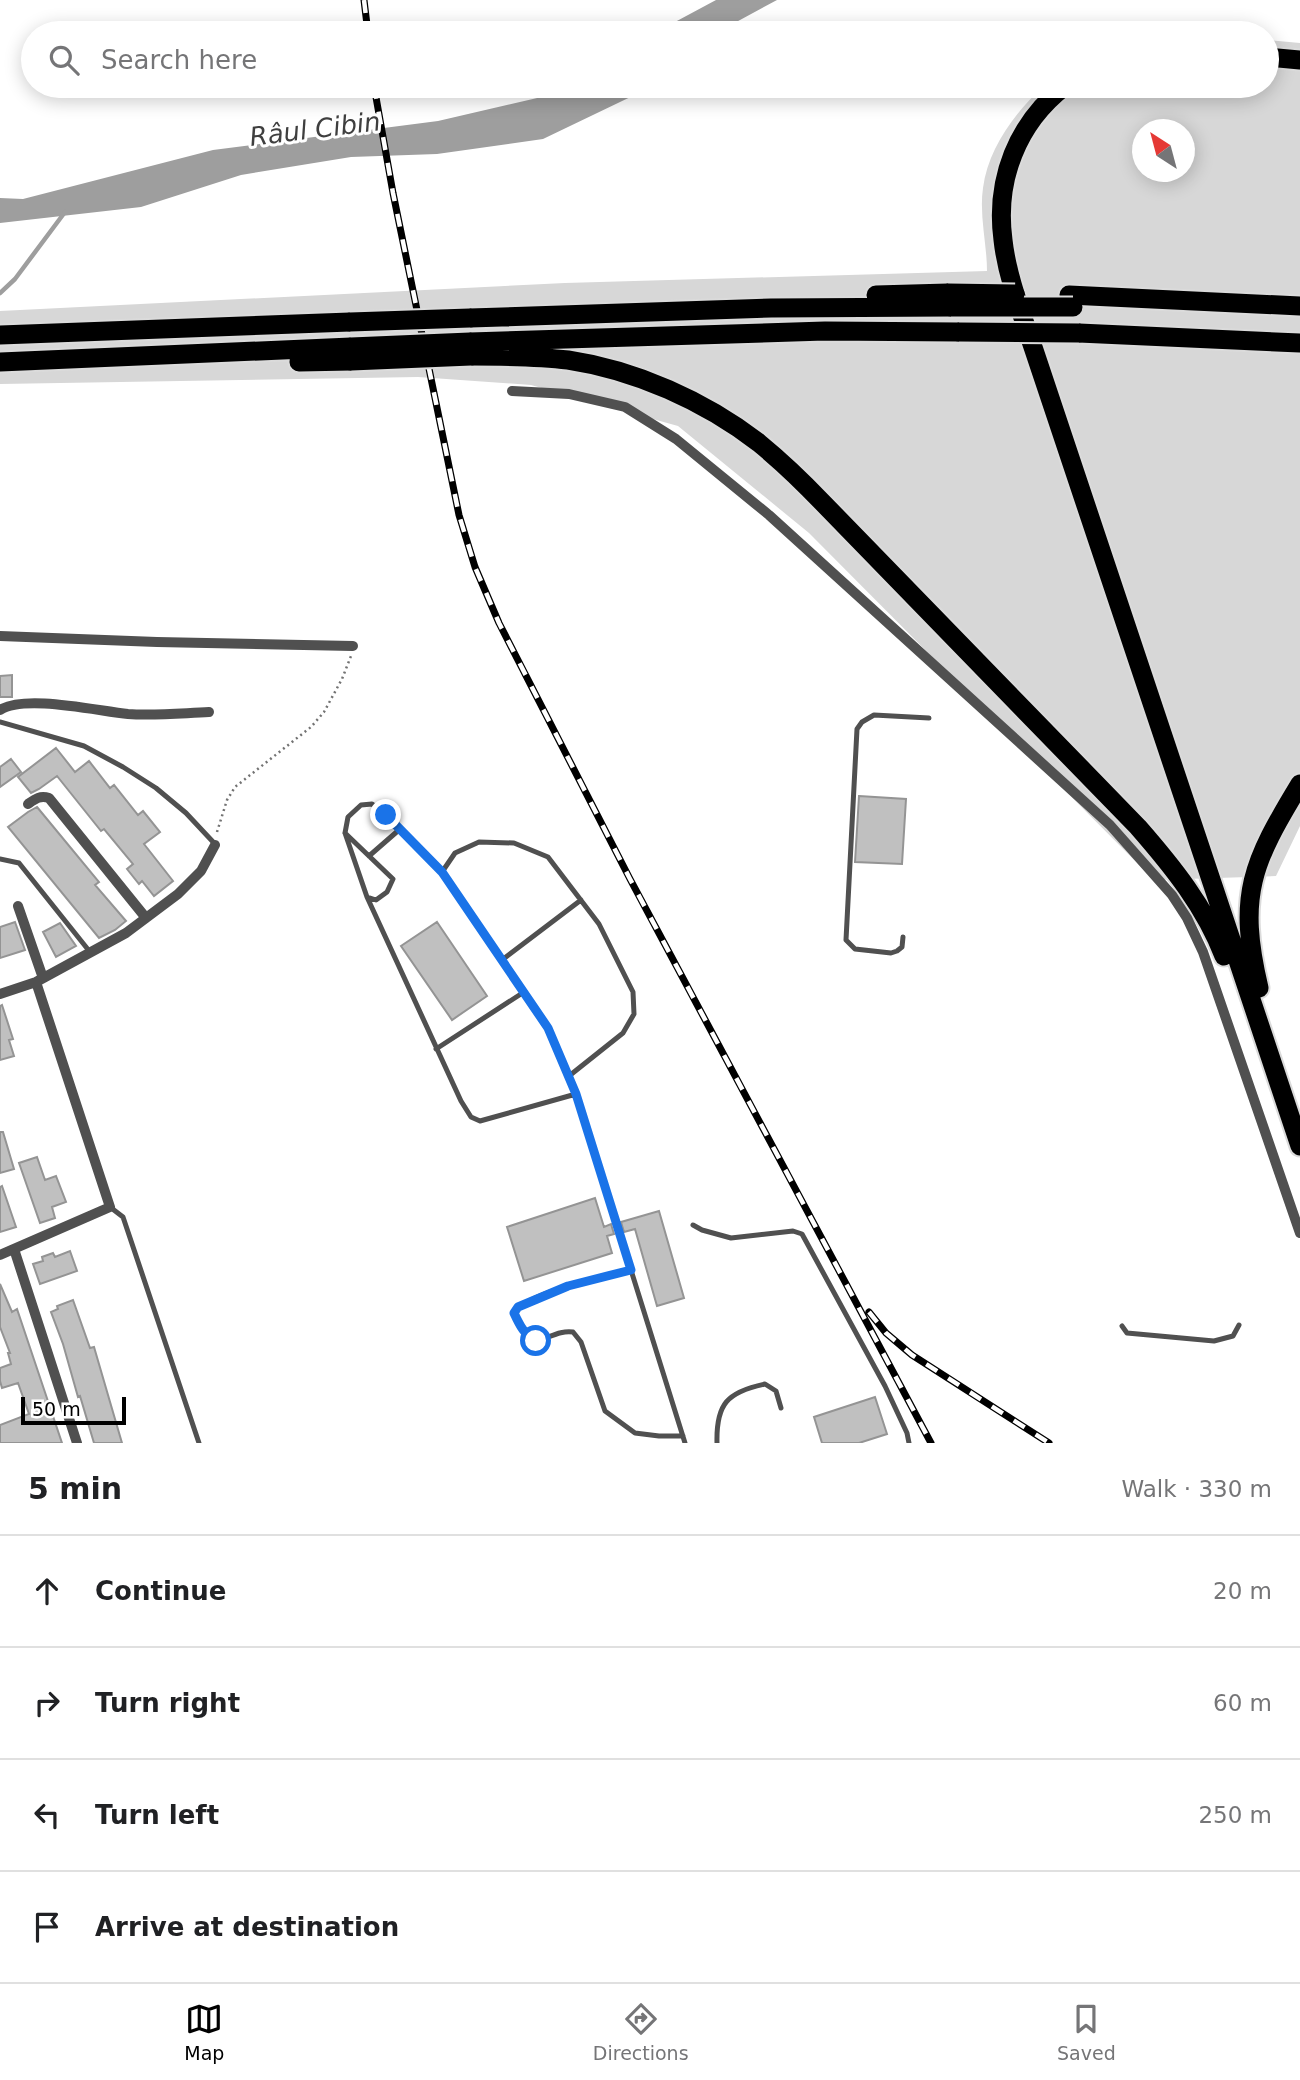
<!DOCTYPE html>
<html lang="en">
<head>
<meta charset="utf-8">
<style>
	body { margin:0; font-family:"DejaVu Sans",sans-serif; background:#f6f6f6; color:#202124 }
	.compass { position:absolute; left:1132px; top:119px; width:63px; height:63px; border-radius:50%; background:#fff; box-shadow:0 4px 18px #0003; rotate:324deg }
	.scale { position:absolute; left:21px; bottom:18px; width:105px; box-sizing:border-box; padding-left:7px; border:4px solid #000; border-top:0; font-size:19px; line-height:24px; white-space:nowrap; color:#000; -webkit-text-stroke:5px #fff; paint-order:stroke }
	.stop { position:absolute; width:21px; height:21px; margin:-16px; border:5px solid #1a73e8; border-radius:50%; background:#fff }
	.stop.end { background:#1a73e8; border-color:#fff; box-shadow:0 2px 7px #0008 }
	.list { margin:0; padding:0; list-style:none }
	h2 { display:flex; justify-content:space-between; align-items:center; height:91px; margin:0; padding:0 28px; font-size:30px }
	h2 small { font-size:23px; font-weight:400; color:#757577 }
	.list li { display:grid; grid-template-columns:46px 1fr auto; gap:21px; align-items:center; box-sizing:border-box; height:112px; padding:0 28px; border-top:2px solid #e0e0e0 }
	.list b { display:block; font-size:26px; white-space:nowrap }
	.list em { font-size:23px; font-style:normal; color:#757577 }
	.icon { flex:none; width:38px; height:38px; fill:none; stroke:currentColor; stroke-width:2; stroke-linecap:round; stroke-linejoin:round }
	.map { position:relative; flex:none; width:1300px; height:1443px; overflow:hidden }
	.search { position:absolute; background:#fff; box-shadow:0 4px 18px #0003; left:21px; right:21px; top:21px; height:77px; display:flex; align-items:center; gap:18px; box-sizing:border-box; padding:0 24px; border-radius:38px; color:#757577; font-size:26px }
	.sheet { height:539px; background:#fff }
	nav { display:flex; justify-content:space-around; align-items:center; box-sizing:border-box; height:98px; border-top:2px solid #e0e0e0; background:#fff; font-size:19px; color:#757577 }
	nav a { display:grid; justify-items:center; gap:4px }
	nav .on { color:#000 }
	.map>svg:first-child { display:block }
</style>
</head>
<body>
<div class="map">
<svg width="1300" height="1443" viewBox="0 0 1300 1443">
	<rect width="100%" height="100%" fill="#fff"/>
	<!-- green -->
	<path fill="#d7d7d7" fill-rule="evenodd" d="M1267,40l33,3v783l-24,50 -122,4 -345,-347 -131,-107 -147,-41 -113,-8 -418,7v-73l565,-28 422,-12c0,-27 -8,-56 -4,-83 5,-39 32,-76 61,-102h223zM1142,130h42v42h-42z"/>
	<!-- water -->
	<path fill="#9e9e9e" d="M716,0h61l-61,33h-56l15,-11z
		M589,86h62l-6,4 -102,49 -106,15 -86,3 -110,18 -100,32 -141,16v-25l23,1 190,-49 225,-29z"/>
	<g fill="none" stroke-linecap="round" stroke-linejoin="round">
		<!-- stream -->
		<path stroke="#9e9e9e" stroke-width="4.5" d="M0,293l15,-14 50,-67"/>
	</g>
	<!-- building -->
	<path fill="#c0c0c0" stroke="#949494" stroke-width="2" d="M12,675v22h-12v-21z
		M56,748l19,24 14,-11 21,27 4,-3 24,30 5,-4 17,21 -16,12 29,37 -19,15 -12,-15 -3,3 -12,-15 6,-5 -29,-35 -3,2 -44,-55 -18,13 -8,4 -13,-16z
		M11,759l10,13 -21,15v-20z
		M859,796l47,3 -4,65 -47,-2z
		M37,807l62,75 -4,3 31,36 -11,9 -16,8 -91,-111 20,-15z
		M15,922l10,28 -25,8v-31z
		M437,922l50,74 -35,24 -51,-74z
		M60,923l16,23 -20,11 -13,-25z
		M2,1005l11,34 -4,1 5,16 -14,4v-54z
		M0,1132h3l11,37 -14,4z
		M37,1157l8,23 11,-4 10,26 -14,5 3,11 -15,5 -21,-60z
		M2,1186l14,41 -16,5v-45z
		M595,1198l9,29 7,-3 3,10 -7,2 5,17 -88,28 -17,-54z
		M659,1211l25,87 -27,8 -22,-77 -11,3 -3,-10z
		M70,1251l7,20 -37,13 -7,-20 10,-3 -1,-4 11,-4 2,4z
		M0,1284l12,28 5,-3 45,134h-62v-18l29,-11 -11,-31 -16,5 -2,-7v-13l11,-4 -3,-11h2l-10,-26z
		M73,1300l17,48 4,-1 28,96h-28l-14,-47 -2,1 -15,-53 -12,-32 7,-3 -1,-3z
		M875,1397l12,37 -28,9h-37l-8,-26z"/>
	<g fill="none" stroke-linecap="round" stroke-linejoin="round">
		<defs>
			<path id="highway" d="M1267,57l33,3
				M1065,86c-48,37 -70,94 -62,154 4,37 19,74 31,110l266,796
				M876,295l72,-2
				M1069,295l231,11
				M470,318l301,-10 180,-1
				M1079,333l221,10
				M0,335l350,-13
				M470,342l355,-11 134,1
				M471,356c32,0 65,0 97,4 67,10 137,41 191,83 22,18 43,38 63,59l316,325c35,40 67,80 86,129
				M0,362l351,-15
				M299,362l52,-1
				M1259,988c-22,-93 -7,-125 41,-204"/>
		</defs>
		<!-- highway casing -->
		<use href="#highway" stroke="#dbdbdb" stroke-width="23"/>
		<!-- path -->
		<path stroke="#727272" stroke-width="2.5" stroke-dasharray="2 3.5" stroke-linecap="butt" d="M217,832l10,-32 8,-13 76,-60 13,-15 18,-33 9,-23"/>
		<!-- lane -->
		<path stroke="#505050" stroke-width="5" d="M0,722l84,24 39,21 33,21 30,25 29,31
			M345,833l48,46 -6,13 -11,8 -9,-3 -22,-64 3,-16 13,-12 11,-1 14,11 56,57 106,156 28,66
			M369,856l31,-27
			M0,859l19,4 71,89
			M442,872l13,-19 24,-11 35,1 34,14 51,67 34,68 1,22 -11,19 -54,43
			M367,897l94,204 10,16 9,4 96,-27 109,349
			M903,937l-1,10 -5,4 -6,2 -36,-4 -9,-9 11,-211 5,-7 12,-7 55,3
			M502,960l79,-60
			M436,1049l88,-57
			M110,1207l13,10 76,226
			M693,1225l9,5 29,8 62,-7 9,3 83,152 22,47 2,10
			M631,1270c-25,6 -104,22 -117,43 6,13 10,21 22,28 13,-3 24,-11 37,-9l8,10 24,69 30,22 24,3h24
			M1122,1326l5,7 87,8 19,-5 6,-11
			M717,1443c-1,-39 10,-51 48,-59l11,7 5,17"/>
		<!-- street -->
		<path stroke="#505050" stroke-width="10" d="M512,391l57,3 56,13 51,32 93,76 341,310 62,70 15,23 16,34 97,281
			M0,636l157,6 196,4
			M0,710c25,-16 97,1 128,4 27,2 55,-1 81,-2
			M28,804c7,-5 12,-9 21,-6l97,120
			M18,906l25,72
			M0,994l36,-12 90,-49 52,-39 23,-23 14,-26
			M14,1249l63,194
			M0,1255l110,-48 -74,-225"/>
		<!-- highway -->
		<use href="#highway" stroke="#000" stroke-width="19"/>
		<defs>
			<path id="rail" d="M364,0l4,33
				M374,86l19,107 66,322 16,52 24,56 131,256 301,564
				M869,1312l17,21 26,22 137,88"/>
		</defs>
		<!-- rail casing -->
		<use href="#rail" stroke="#000" stroke-width="7"/>
		<!-- rail -->
		<use href="#rail" stroke="#fff" stroke-width="4.5" stroke-dasharray="13" stroke-linecap="butt"/>
		<defs>
			<path id="highway-bridge" d="M948,293l67,1
				M951,307h122
				M350,322l120,-4
				M959,332l120,1
				M351,347l119,-5
				M351,361l120,-5"/>
		</defs>
		<!-- highway-bridge casing -->
		<use href="#highway-bridge" stroke="#dbdbdb" stroke-width="23" stroke-linecap="butt"/>
		<!-- highway-bridge -->
		<use href="#highway-bridge" stroke="#000" stroke-width="19"/>
	</g>
	<g fill="none" stroke-linecap="round" stroke-linejoin="round">
		<!-- route -->
		<path stroke="#1a73e8" stroke-width="9" d="M386,815l56,57 106,156 28,66 55,176 -63,16 -50,21 -4,6c6,13 10,21 22,28"/>
	</g>
	<g text-anchor="middle" stroke-width="6" stroke-linejoin="round" paint-order="stroke">
		<!-- water labels -->
		<g font-size="26" font-style="italic" fill="#3f3f3f" stroke="#fff">
			<text transform="translate(315 129) rotate(-7)" y="9">Râul Cibin</text>
		</g>
	</g>
</svg>
<svg class="compass" viewBox="-18 -18 36 36"><path d="M0-13l5 13h-10z" fill="#e53935"/><path d="M0 13l5-13h-10z" fill="#757577"/></svg>
<div class="scale">50 m</div>
<div class="stop" style="left:536px;top:1341px"></div>
<div class="stop end" style="left:386px;top:815px"></div>
<div class="search"><svg class="icon" aria-label="search" viewBox="0 0 24 24"><circle cx="10" cy="10" r="6"/><path d="M15 15l6 6"/></svg>Search here</div>
</div>
<section class="sheet">
<h2>5 min<small>Walk · 330 m</small></h2>
<ul class="list">
<li><svg class="icon" aria-label="ahead" viewBox="0 0 24 24"><path d="M12 20V5M6 11l6-6 6 6"/></svg><div><b>Continue</b></div><em>20 m</em></li>
<li><svg class="icon" aria-label="right" viewBox="0 0 24 24"><path d="M7 20v-9h11M14 6l5 5-5 5"/></svg><div><b>Turn right</b></div><em>60 m</em></li>
<li><svg class="icon" aria-label="left" viewBox="0 0 24 24"><path d="M17 20v-9H6M10 6l-5 5 5 5"/></svg><div><b>Turn left</b></div><em>250 m</em></li>
<li><svg class="icon" aria-label="arrive" viewBox="0 0 24 24"><path d="M6 21V4h12l-3 4 3 4H6"/></svg><div><b>Arrive at destination</b></div></li>
</ul>
</section>
<nav>
<a class="on"><svg class="icon" aria-label="map" viewBox="0 0 24 24"><path d="M3 6l6-2 6 2 6-2v14l-6 2-6-2-6 2zM9 4v14M15 6v14"/></svg>Map</a>
<a><svg class="icon" aria-label="directions" viewBox="0 0 24 24"><path d="M12 3l9 9-9 9-9-9zM9 14v-3h6M13 9l2 2-2 2"/></svg>Directions</a>
<a><svg class="icon" aria-label="saved" viewBox="0 0 24 24"><path d="M7 4h10v16l-5-4-5 4z"/></svg>Saved</a>
</nav>
</body>
</html>
